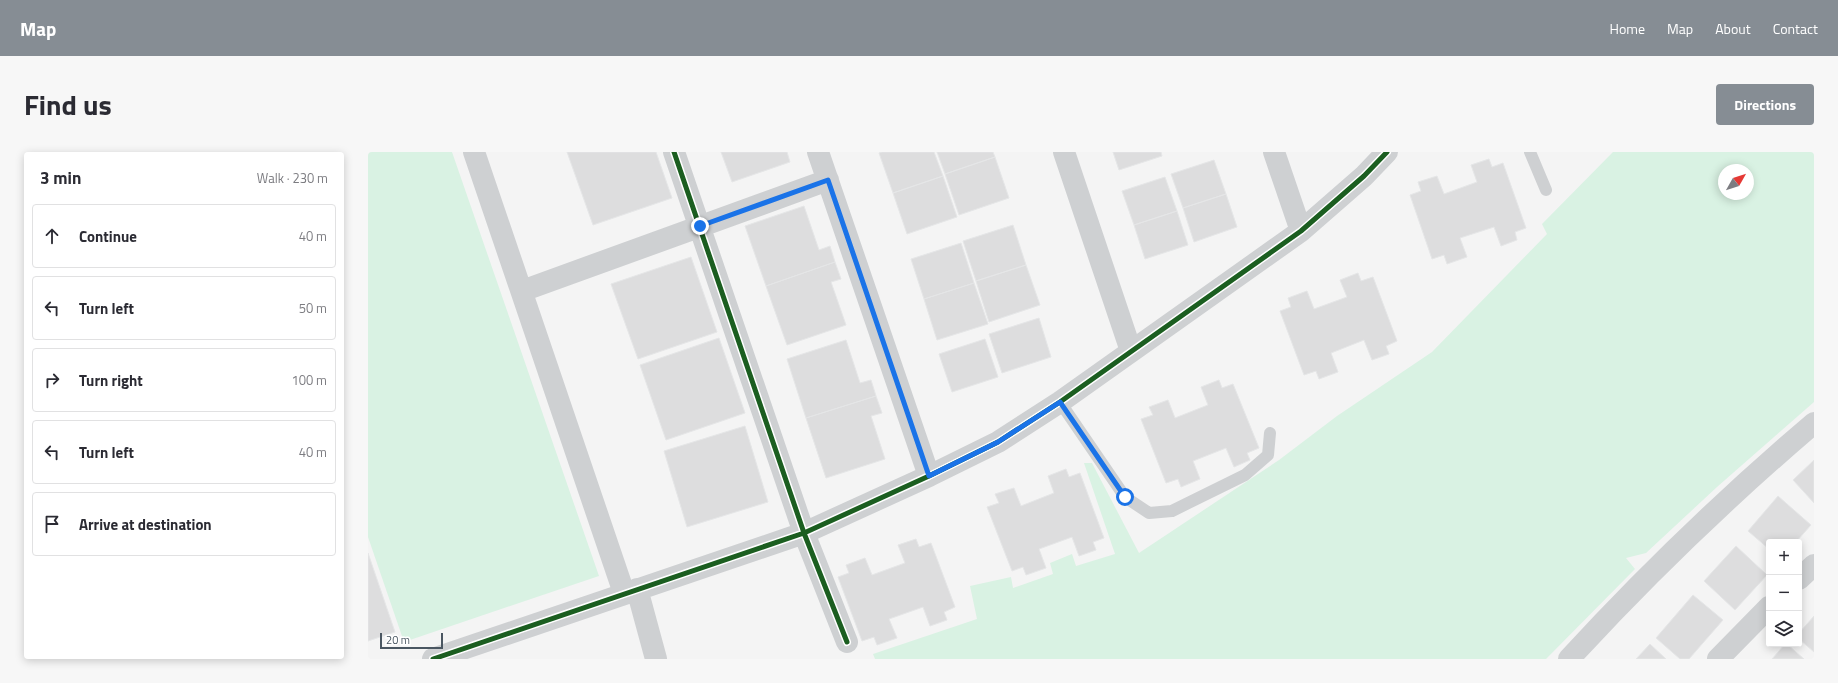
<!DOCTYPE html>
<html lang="en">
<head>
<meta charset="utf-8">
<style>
	body { margin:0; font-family:"Titillium Web",sans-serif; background:#f7f7f7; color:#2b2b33 }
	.controls { position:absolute; right:12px; bottom:12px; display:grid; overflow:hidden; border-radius:4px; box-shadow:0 2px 10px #0003 }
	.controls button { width:36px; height:36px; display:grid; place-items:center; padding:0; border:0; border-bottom:1px solid #e1e1e2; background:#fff; color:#2b2b33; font:20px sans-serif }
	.compass { position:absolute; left:1350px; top:12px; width:36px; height:36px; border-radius:50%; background:#fff; box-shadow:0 2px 10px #0003; rotate:51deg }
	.scale { position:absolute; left:12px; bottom:10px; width:63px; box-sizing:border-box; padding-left:4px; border:2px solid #4a5661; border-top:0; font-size:11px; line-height:14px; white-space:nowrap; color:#4a5661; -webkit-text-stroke:3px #fff; paint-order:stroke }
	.stop { position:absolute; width:12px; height:12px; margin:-9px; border:3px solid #1a73e8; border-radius:50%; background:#fff }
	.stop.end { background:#1a73e8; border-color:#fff; box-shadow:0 1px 4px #0008 }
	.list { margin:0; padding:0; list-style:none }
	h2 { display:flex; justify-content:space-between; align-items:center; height:52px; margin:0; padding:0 16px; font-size:17px }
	h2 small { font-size:13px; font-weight:400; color:#7c7c81 }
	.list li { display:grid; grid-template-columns:26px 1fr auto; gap:12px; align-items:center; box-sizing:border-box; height:64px; margin:0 8px 8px; padding:0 8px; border:1px solid #e1e1e2; border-radius:4px }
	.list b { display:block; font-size:15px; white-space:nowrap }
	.list em { font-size:13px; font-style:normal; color:#7c7c81 }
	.icon { flex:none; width:22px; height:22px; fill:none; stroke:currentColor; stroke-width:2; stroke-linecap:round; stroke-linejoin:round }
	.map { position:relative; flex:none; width:1446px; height:507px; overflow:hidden; border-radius:4px }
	header { display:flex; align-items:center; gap:24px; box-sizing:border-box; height:56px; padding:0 20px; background:#868d94; color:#fff }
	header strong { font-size:19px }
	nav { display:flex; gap:22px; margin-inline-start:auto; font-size:14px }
	.intro { display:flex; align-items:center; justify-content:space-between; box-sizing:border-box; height:96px; padding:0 24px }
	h1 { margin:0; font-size:28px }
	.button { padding:10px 18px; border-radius:4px; background:#868d94; color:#fff; font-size:14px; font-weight:700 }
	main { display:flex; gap:24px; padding:0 24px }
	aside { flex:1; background:#fff; border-radius:4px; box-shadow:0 2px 10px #0003 }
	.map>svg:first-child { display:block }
</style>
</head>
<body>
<header>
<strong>Map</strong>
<nav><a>Home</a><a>Map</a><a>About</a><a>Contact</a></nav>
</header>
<div class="intro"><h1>Find us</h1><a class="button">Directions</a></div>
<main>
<aside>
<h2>3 min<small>Walk · 230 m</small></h2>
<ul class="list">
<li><svg class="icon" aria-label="ahead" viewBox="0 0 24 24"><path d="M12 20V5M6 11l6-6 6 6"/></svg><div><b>Continue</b></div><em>40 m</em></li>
<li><svg class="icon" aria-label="left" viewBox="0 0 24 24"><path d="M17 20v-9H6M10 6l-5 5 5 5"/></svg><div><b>Turn left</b></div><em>50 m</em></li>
<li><svg class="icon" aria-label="right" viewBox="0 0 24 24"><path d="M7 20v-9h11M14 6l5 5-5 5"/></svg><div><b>Turn right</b></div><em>100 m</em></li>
<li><svg class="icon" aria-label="left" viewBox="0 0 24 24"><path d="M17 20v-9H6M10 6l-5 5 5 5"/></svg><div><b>Turn left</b></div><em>40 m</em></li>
<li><svg class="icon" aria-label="arrive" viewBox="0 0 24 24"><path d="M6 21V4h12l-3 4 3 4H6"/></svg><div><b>Arrive at destination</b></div></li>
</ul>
</aside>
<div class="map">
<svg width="1446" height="507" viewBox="0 0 1446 507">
	<rect width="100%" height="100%" fill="#f4f4f4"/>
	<!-- green -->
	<path fill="#d9f2e3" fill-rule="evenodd" d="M0,0h84l147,424 -195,66 -36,-105z
		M1245,0h201v250l-97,85 -71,66 -20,5 9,11 -89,90h-671l-2,-5 104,-35 -7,-33 41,-9 2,11 40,-14 -3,-11 22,-9 4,12 39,-12 -31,-91h8l47,90 140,-93 58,-44 95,-64 115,-118 -5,-10zM1356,18h24v24h-24z"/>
	<!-- building -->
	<path fill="#ddddde" stroke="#e5e6e7" d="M199,0h89l16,46 -79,27z
		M353,0h66l3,10 -58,20z
		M514,0h52l9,24 -50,17 -14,-40z
		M569,0h56l2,5 -50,17z
		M745,0h48l1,4 -43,14z
		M627,5l14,41 -50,17 -14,-41z
		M1121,7l3,8 11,-4 23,65 -11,4 2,8 -16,6 -7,-19 -34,11 7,19 -20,7 -3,-9 -12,4 -22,-64 11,-4 -3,-9 19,-6 7,18 33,-12 -6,-17z
		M846,8l12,34 -43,14 -12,-34z
		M575,24l14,41 -50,17 -14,-41z
		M797,25l12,34 -43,14 -12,-34z
		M858,42l11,33 -43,15 -11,-34z
		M436,54l15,44 11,-4 5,16 -69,24 -21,-60z
		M809,59l11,34 -43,14 -11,-34z
		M645,73l13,40 -50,16 -13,-40z
		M593,91l13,40 -50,16 -13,-40z
		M323,105l26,75 -79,27 -27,-75z
		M467,110l6,17 -10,3 15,43 -59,20 -21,-59z
		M658,113l14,40 -51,17 -13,-41z
		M990,121l3,8 12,-4 24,64 -11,5 3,8 -17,6 -8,-20 -33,13 7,19 -19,7 -3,-8 -12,4 -24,-64 11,-4 -3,-9 19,-7 7,18 33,-12 -7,-17z
		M606,131l14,41 -51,16 -13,-41z
		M671,166l12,39 -49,16 -13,-39z
		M351,186l26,75 -79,27 -26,-75z
		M617,187l13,38 -46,15 -13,-38z
		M478,188l14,43 11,-3 5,16 -70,22 -19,-59z
		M851,228l3,8 11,-4 26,64 -12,5 3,7 -16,7 -8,-19 -33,13 7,18 -19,8 -3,-8 -12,4 -25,-64 12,-4 -4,-8 19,-7 7,18 33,-13 -7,-18z
		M508,244l6,17 -11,3 14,43 -59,19 -20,-60z
		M377,274l23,76 -81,25 -23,-76z
		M1446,308v43l-21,-23z
		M698,317l3,8 11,-4 24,65 -11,4 3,8 -17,6 -7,-19 -33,12 7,19 -20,7 -3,-8 -11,4 -25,-64 12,-4 -4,-9 19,-6 7,18 33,-13 -6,-17z
		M1410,344l33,29 -15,17h-27v7l-21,-18z
		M548,387l3,8 12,-4 24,64 -11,5 3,8 -17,6 -7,-19 -34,12 8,19 -20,7 -3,-8 -12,4 -24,-64 11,-4 -3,-8 19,-7 7,17 33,-12 -7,-18z
		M1368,394l31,29 -32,35 -31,-29z
		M0,401l27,79 -27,9z
		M1325,443l30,25 -34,39h-9l-24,-21z
		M1446,464v36l-15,-13v-6z
		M1282,492l16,15h-30z
		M1417,492h2l17,15h-32z"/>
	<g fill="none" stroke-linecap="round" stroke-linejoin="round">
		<!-- lane -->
		<path stroke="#ced0d2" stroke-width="12" d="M1162,0l16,38
			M692,250l65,95 24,16 23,-2 73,-36 23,-20 2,-22"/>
		<!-- street -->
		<path stroke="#ced0d2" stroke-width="22" d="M106,0l150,441
			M306,0l130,381 43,109
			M450,0l111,324
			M696,0l67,199
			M906,0l27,79
			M154,139l306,-111
			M1431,427l15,-14
			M269,437l19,70
			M65,507l371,-126 125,-57 69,-34 62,-40 241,-171 63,-55 23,-24
			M1201,507c78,-85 157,-161 245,-236
			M1350,507l51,-52"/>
		<defs>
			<path id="cycleway" d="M306,0l130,381 43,109
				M65,507l371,-126 125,-57 69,-34 62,-40 241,-171 63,-55 23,-24"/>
		</defs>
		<!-- cycleway casing -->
		<use href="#cycleway" stroke="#fff" stroke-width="8"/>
		<!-- cycleway -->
		<use href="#cycleway" stroke="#1b5e20" stroke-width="5"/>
	</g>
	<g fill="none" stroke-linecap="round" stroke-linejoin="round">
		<!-- route -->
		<path stroke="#1a73e8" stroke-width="5" d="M332,74l128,-46 101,296 69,-34 62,-40 65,95"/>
	</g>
</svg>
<div class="controls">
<button>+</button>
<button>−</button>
<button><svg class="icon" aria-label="layers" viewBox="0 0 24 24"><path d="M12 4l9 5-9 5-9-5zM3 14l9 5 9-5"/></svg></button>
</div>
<svg class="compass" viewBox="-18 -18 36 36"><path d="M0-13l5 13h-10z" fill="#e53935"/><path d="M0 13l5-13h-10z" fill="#7c7c81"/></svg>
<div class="scale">20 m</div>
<div class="stop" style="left:757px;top:345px"></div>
<div class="stop end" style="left:332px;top:74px"></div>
</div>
</main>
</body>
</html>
